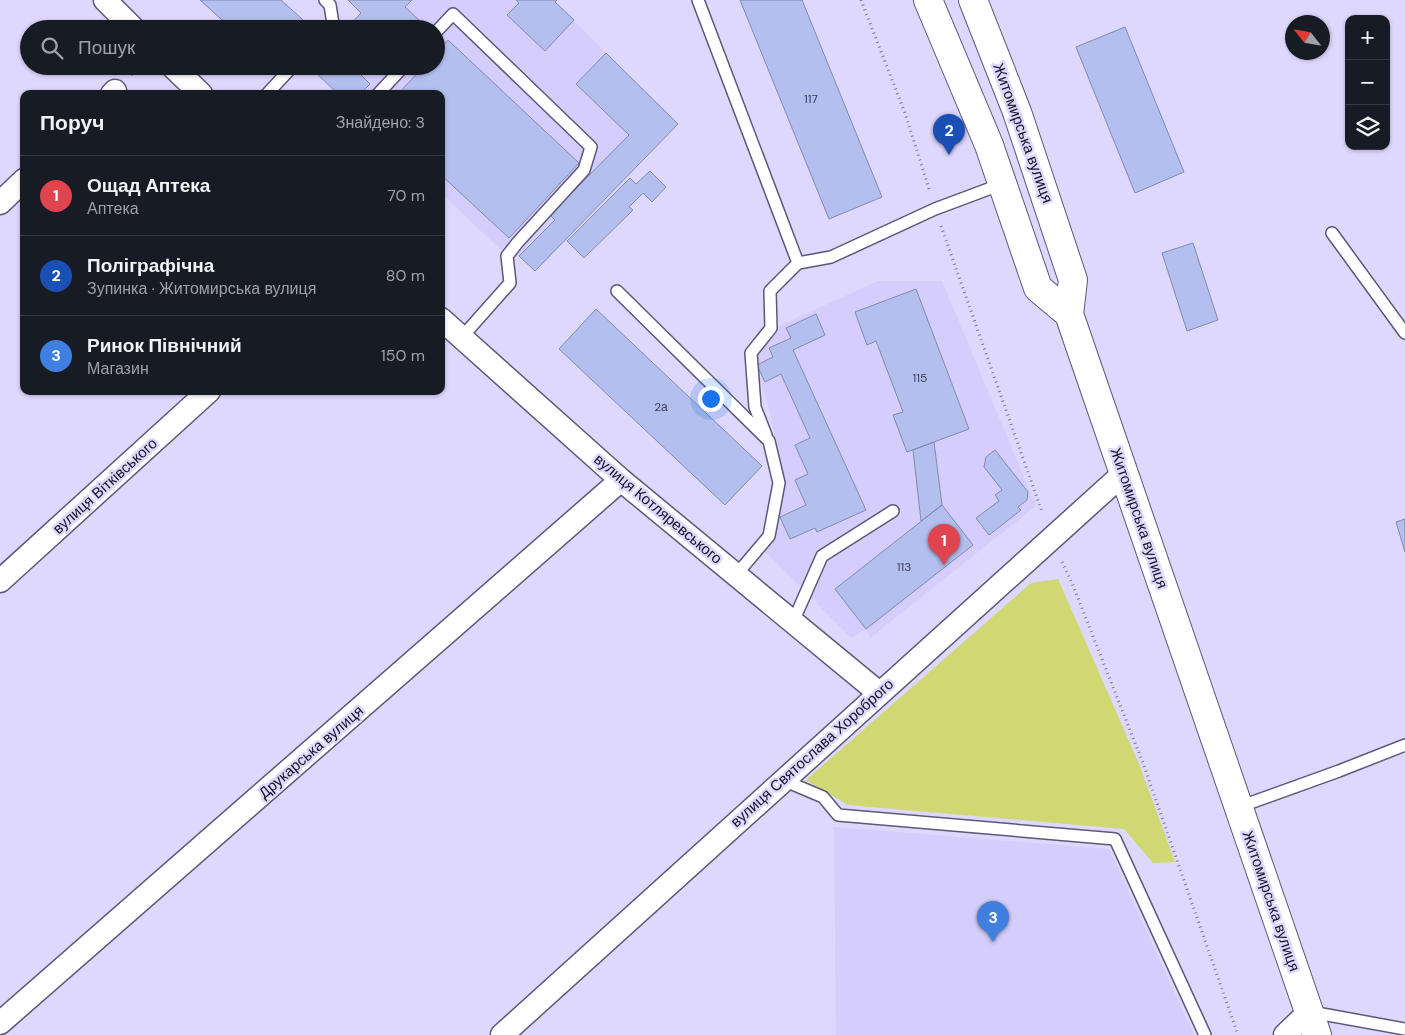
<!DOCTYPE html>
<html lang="uk">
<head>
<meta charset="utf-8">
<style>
	body { margin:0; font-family:"DM Sans",sans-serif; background:#242831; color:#f1f3f6 }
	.controls { position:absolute; right:15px; top:15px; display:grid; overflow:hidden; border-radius:10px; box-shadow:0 1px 4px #0004 }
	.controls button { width:45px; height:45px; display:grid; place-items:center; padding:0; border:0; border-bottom:1px solid #363941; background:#171b24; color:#f1f3f6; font:25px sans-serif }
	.compass { position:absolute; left:1285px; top:15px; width:45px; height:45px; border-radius:50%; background:#171b24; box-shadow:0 1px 4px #0004; rotate:301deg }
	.you { position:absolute; left:710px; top:398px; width:18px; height:18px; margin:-12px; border:4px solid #fff; border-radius:50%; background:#1a73e8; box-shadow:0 0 0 8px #1a73e833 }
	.badge { display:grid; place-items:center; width:32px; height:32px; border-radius:50%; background:#abae99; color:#fff; font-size:16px; font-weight:700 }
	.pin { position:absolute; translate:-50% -41px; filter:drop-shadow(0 1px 2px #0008) }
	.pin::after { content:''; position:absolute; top:26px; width:18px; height:15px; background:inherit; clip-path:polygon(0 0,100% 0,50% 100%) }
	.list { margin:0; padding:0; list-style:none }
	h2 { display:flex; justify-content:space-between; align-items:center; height:65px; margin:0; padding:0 20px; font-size:21px }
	h2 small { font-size:16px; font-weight:400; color:#9ea1a6 }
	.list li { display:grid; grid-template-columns:32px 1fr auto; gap:15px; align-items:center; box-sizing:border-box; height:80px; padding:0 20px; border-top:1px solid #363941 }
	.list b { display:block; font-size:19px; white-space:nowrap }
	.list p { margin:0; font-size:16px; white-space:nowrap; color:#9ea1a6 }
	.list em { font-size:16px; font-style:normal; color:#9ea1a6 }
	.icon { flex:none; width:28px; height:28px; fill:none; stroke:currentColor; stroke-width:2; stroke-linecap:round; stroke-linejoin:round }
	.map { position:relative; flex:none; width:1405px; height:1035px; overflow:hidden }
	.search { position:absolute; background:#171b24; box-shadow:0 1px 4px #0004; left:20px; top:20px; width:425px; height:55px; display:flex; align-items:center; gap:12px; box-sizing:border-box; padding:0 18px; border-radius:28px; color:#9ea1a6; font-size:19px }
	.panel { position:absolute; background:#171b24; box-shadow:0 1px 4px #0004; left:20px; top:90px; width:425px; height:305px; border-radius:10px }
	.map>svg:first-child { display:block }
</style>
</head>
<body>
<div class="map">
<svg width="1405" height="1035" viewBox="0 0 1405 1035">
	<rect width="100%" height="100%" fill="#ded7fe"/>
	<!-- built -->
	<path fill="#d5cdfb" d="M348,0h209l-2,2 51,51 72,71 -143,147 -16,-15 -19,-7 -59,-56v-99h-103l-28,-27 1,-1h125v-37h-90l15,-16z
		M878,281h64l94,225 -166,132 -4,-9 -15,9 -86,-87 12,-18 8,-51 -18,-81 -14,-42 28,-34z
		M834,827l275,22 85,186h-358z"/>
	<!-- green -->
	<path fill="#cfd871" d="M1058,579l81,185 36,98 -22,1 -29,-34 -276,-24 -42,-25 225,-197z"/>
	<!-- building -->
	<path fill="#b3bfee" stroke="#818aad" d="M200,0h81l31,28 -2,1h-78z
		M348,0h64l-7,7 19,18 -4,4h-74l15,-16z
		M516,0h41l-2,2 19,18 -29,31 -38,-36 12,-12z
		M740,0h62l80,197 -53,22z
		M1125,27l59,145 -49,21 -59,-146z
		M448,40l131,123 -70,75 -68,-63v-81h-43l26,-28h12v-13z
		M606,53l72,71 -143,147 -16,-15 36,-36 -5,-5 79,-80 -53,-51z
		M311,66h48l5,5 -3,4 9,9 -10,10h-22l-28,-27z
		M650,171l16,16 -14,15 -9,-9 -14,14 4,3 -49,48 -17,-17 63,-63 6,6z
		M1193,243l25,77 -31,11 -25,-78z
		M916,289l53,140 -62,23 -14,-37 10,-3 -27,-71 -9,4 -12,-33z
		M596,309l166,157 -37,39 -166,-156z
		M816,314l9,21 -32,15 73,160 -49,22 -2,-4 -25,11 -10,-22 26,-12 -11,-25 13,-6 -13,-29 15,-7 -29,-64 -16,8 -8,-17 16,-8 -4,-9 22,-10 -5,-10z
		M934,442l8,63 -21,16 -8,-71z
		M995,450l33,42 -1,8 -9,7 3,3 -32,25 -13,-17 23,-17 -4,-6 7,-5 -18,-23 2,-10z
		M942,505l31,40 -107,84 -31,-40z
		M1405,519v33l-9,-30z"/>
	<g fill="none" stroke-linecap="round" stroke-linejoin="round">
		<defs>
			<path id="service" d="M325,0l5,5 3,19 -4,5
				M698,0l100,263 33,-6 104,-48 67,-25
				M436,32l17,-18 138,133 -7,23 -66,72 -11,14 3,27 -48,54
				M267,94l26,-28
				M378,94l26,-28
				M1332,233l73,100
				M617,291l152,150 10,42 -10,53 -33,39
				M766,435l-11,-28 -4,-54 20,-25 -1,-37 28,-28
				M793,622l29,-66 71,-45
				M783,780l40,17 15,18 277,24 90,196
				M1239,807l100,-36 66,-26
				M1311,1012l94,17"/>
			<path id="minor" d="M105,0l29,29
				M172,66l29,28
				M112,94l3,-3
				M0,203l24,-23
				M441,319l180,161 258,213
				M0,581l209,-190
				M0,1023l621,-543
				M502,1035l622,-562
				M1285,1035l24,-23"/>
			<path id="primary" d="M928,0l61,145 49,143 31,26
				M973,0l44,112 56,168 -4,34 248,721"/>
		</defs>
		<!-- service casing -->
		<use href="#service" stroke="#5d5778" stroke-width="14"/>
		<!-- minor casing -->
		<use href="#minor" stroke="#5d5778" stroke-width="25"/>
		<!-- primary casing -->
		<use href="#primary" stroke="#5d5778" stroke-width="30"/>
		<!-- path -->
		<path stroke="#7e7893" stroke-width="3" stroke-dasharray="1 4" stroke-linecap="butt" d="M861,0l44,113 25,79
			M131,75l9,-9
			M941,226l101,286
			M1062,562l10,21 71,180 95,272"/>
		<!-- service -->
		<use href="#service" stroke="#fff" stroke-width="11"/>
		<!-- minor -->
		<use href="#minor" stroke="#fff" stroke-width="22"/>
		<!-- primary -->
		<use href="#primary" stroke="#fff" stroke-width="28"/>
	</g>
	<g text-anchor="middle" stroke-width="5" stroke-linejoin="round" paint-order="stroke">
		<!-- number labels -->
		<g font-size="12" fill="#3c3d54">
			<text x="811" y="103">117</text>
			<text x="920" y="382">115</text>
			<text x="661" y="411">2а</text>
			<text x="904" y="571">113</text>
		</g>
		<!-- street labels -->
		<g font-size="15" fill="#151220" stroke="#ded7fe">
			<text transform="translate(1023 133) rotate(70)" y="5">Житомирська вулиця</text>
			<text transform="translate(105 486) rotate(-42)" y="5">вулиця Вітківського</text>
			<text transform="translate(658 509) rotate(40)" y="5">вулиця Котляревського</text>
			<text transform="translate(1139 518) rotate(71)" y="5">Житомирська вулиця</text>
			<text transform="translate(311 752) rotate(-41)" y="5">Друкарська вулиця</text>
			<text transform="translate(812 753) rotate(-42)" y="5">вулиця Святослава Хороброго</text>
			<text transform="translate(1271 901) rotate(71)" y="5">Житомирська вулиця</text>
		</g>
	</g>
</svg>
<div class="controls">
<button>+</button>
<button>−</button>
<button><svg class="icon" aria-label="layers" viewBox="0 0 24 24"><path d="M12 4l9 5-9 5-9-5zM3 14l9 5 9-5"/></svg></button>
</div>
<svg class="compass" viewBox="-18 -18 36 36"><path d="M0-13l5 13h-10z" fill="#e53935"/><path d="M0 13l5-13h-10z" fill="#9ea1a6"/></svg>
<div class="you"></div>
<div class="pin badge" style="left:944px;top:565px;background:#e0444e">1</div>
<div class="pin badge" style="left:949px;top:155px;background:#1a4fb4">2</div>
<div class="pin badge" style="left:993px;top:942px;background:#3f7fe0">3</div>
<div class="search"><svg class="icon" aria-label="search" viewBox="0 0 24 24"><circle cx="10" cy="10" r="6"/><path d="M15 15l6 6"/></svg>Пошук</div>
<section class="panel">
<h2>Поруч<small>Знайдено: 3</small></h2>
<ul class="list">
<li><span class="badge" style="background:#e0444e">1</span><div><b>Ощад Аптека</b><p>Аптека</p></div><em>70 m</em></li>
<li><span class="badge" style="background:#1a4fb4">2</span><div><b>Поліграфічна</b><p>Зупинка · Житомирська вулиця</p></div><em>80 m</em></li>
<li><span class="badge" style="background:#3f7fe0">3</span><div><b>Ринок Північний</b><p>Магазин</p></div><em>150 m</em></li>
</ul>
</section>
</div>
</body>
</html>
